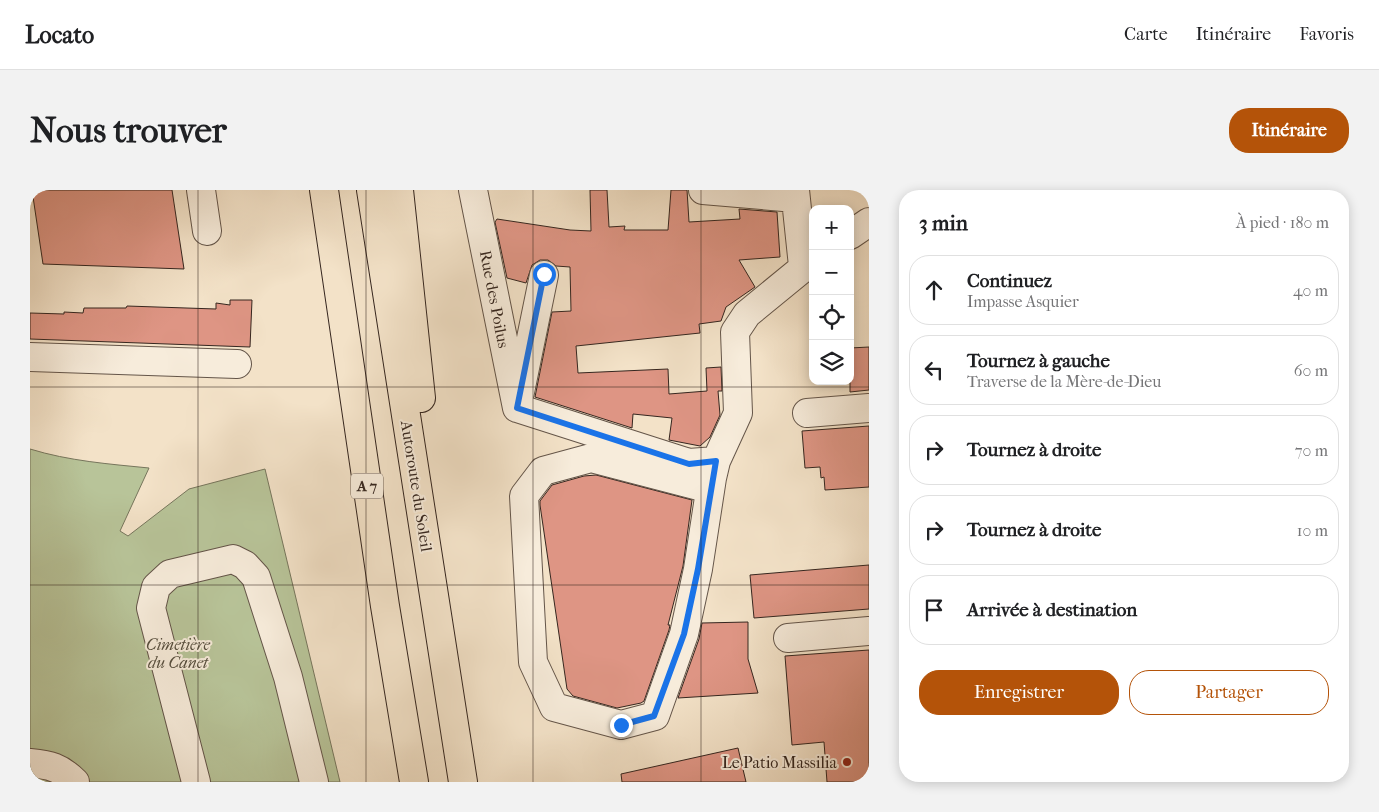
<!DOCTYPE html>
<html lang="fr">
<head>
<meta charset="utf-8">
<style>
	body { margin:0; font-family:"IM FELL French Canon",serif; background:#f2f2f2; color:#202124 }
	.controls { position:absolute; right:15px; top:15px; display:grid; overflow:hidden; border-radius:10px; box-shadow:0 2px 12px #0003 }
	.controls button { width:45px; height:45px; display:grid; place-items:center; padding:0; border:0; border-bottom:1px solid #e0e0e0; background:#fff; color:#202124; font:25px sans-serif }
	.stop { position:absolute; width:15px; height:15px; margin:-11px; border:4px solid #1a73e8; border-radius:50%; background:#fff }
	.stop.end { background:#1a73e8; border-color:#fff; box-shadow:0 1px 5px #0008 }
	.list { margin:0; padding:0; list-style:none }
	h2 { display:flex; justify-content:space-between; align-items:center; height:65px; margin:0; padding:0 20px; font-size:21px }
	h2 small { font-size:16px; font-weight:400; color:#757577 }
	.list li { display:grid; grid-template-columns:32px 1fr auto; gap:15px; align-items:center; box-sizing:border-box; height:70px; margin:0 10px 10px; padding:0 10px; border:1px solid #e0e0e0; border-radius:20px }
	.list b { display:block; font-size:19px; white-space:nowrap }
	.list p { margin:0; font-size:16px; white-space:nowrap; color:#757577 }
	.list em { font-size:16px; font-style:normal; color:#757577 }
	.actions { display:flex; gap:10px; padding:15px 20px }
	.actions a { flex:1; padding:11px 0; border:1px solid #b45309; border-radius:20px; text-align:center; font-size:18px; color:#b45309 }
	.actions .main { background:#b45309; color:#fff }
	.icon { flex:none; width:28px; height:28px; fill:none; stroke:currentColor; stroke-width:2; stroke-linecap:round; stroke-linejoin:round }
	.map { position:relative; flex:none; width:839px; height:592px; overflow:hidden; border-radius:20px }
	header { display:flex; align-items:center; gap:30px; box-sizing:border-box; height:70px; padding:0 25px; background:#fff; border-bottom:1px solid #e0e0e0 }
	header strong { font-size:24px }
	nav { display:flex; gap:28px; margin-inline-start:auto; font-size:18px }
	.intro { display:flex; align-items:center; justify-content:space-between; box-sizing:border-box; height:120px; padding:0 30px }
	h1 { margin:0; font-size:35px }
	.button { padding:12px 22px; border-radius:20px; background:#b45309; color:#fff; font-size:18px; font-weight:700 }
	main { display:flex; gap:30px; padding:0 30px }
	aside { flex:1; background:#fff; border-radius:20px; box-shadow:0 2px 12px #0003 }
	.map>svg:first-child { display:block }
</style>
</head>
<body>
<header>
<strong>Locato</strong>
<nav><a>Carte</a><a>Itinéraire</a><a>Favoris</a></nav>
</header>
<div class="intro"><h1>Nous trouver</h1><a class="button">Itinéraire</a></div>
<main>
<div class="map">
<svg width="839" height="592" viewBox="0 0 839 592">
	<rect width="100%" height="100%" fill="#f3e2c8"/>
	<filter id="stains"><feTurbulence type="fractalNoise" baseFrequency=".004" numOctaves="4"/><feColorMatrix values="0 0 0 0 .2 0 0 0 0 .09 0 0 0 0 .02 0 0 0 .5 -.17"/></filter>
	<radialGradient id="worn" r=".72"><stop offset=".6" stop-color="#630" stop-opacity="0"/><stop offset="1" stop-color="#630" stop-opacity=".3"/></radialGradient>
	<!-- green -->
	<path fill="#b8c499" stroke="#76755c" d="M0,259c39,12 79,15 119,19l-29,63 8,5 61,-47 76,-20 75,313h-310z"/>
	<!-- building -->
	<path fill="#de9584" stroke="#35261f" d="M2,0h140l12,79 -141,-5z
		M560,0h17l2,37 16,-1 -1,4h44l3,-40h16l2,32 51,-3 -1,-10 38,3 3,45 -41,3 16,27 -29,20 -5,14 -22,3 1,9 -124,13 2,27 90,-4 1,25 38,-3 -1,-23 15,-1 1,24h-4l2,24 -10,22 -10,9 -31,-6 3,-22 -39,-4 -1,14 -97,-31 17,-85 19,-1 -1,-44 -14,-1 -8,-6h-8l-8,5 -6,18 -19,-5 -12,-56 2,-3 73,11 21,1z
		M200,110h22l-2,47 -220,-8v-26l34,1v-2l19,1 1,-5h42l1,-2 89,3v-6l14,2z
		M839,157v43l-19,2v-44z
		M839,236v61l-44,3 -1,-13 -3,1 -1,-11 -15,1 -3,-37z
		M566,285l96,25 -9,66 -15,59h2l-1,5 -25,71 -3,2 -24,5 -44,-12 -6,-7 -27,-184v-4l12,-16 32,-9z
		M839,375v44l-115,9 -4,-43z
		M718,432v37l10,34 -80,5 21,-59 3,-16z
		M839,460v132h-42l-3,-40 -32,3 -7,-89z
		M708,558l8,34h-124l-1,-8z"/>
	<g fill="none" stroke-linecap="round" stroke-linejoin="round">
		<defs>
			<path id="minor" d="M171,0l6,41
				M443,0l44,218
				M673,0l92,8
				M765,0l8,76
				M820,45l19,-13
				M0,167l207,7
				M489,207l25,-122
				M487,218l172,55 27,-2 22,-48 -3,-81 12,-18 66,-54
				M777,223l62,-5
				M680,299l-119,-31 -48,13 -19,25 9,166 21,45 67,18 34,-9 29,-82 14,-65 14,-91 4,-17
				M758,448l81,-7
				M0,573c20,2 30,4 45,19
				M166,592l-45,-174 5,-21 14,-13 63,-15 12,6 11,12 32,100 26,105"/>
			<path id="highway" d="M294,0l61,416 29,176
				M341,0l92,592
				M369,0l22,208"/>
		</defs>
		<!-- minor casing -->
		<use href="#minor" stroke="#645549" stroke-width="30"/>
		<!-- highway casing -->
		<use href="#highway" stroke="#35261f" stroke-width="30"/>
		<!-- minor -->
		<use href="#minor" stroke="#f7ecdb" stroke-width="28"/>
		<!-- highway -->
		<use href="#highway" stroke="#f3e2c8" stroke-width="28"/>
	</g>
	<g fill="none" stroke-linecap="round" stroke-linejoin="round">
		<!-- route -->
		<path stroke="#1a73e8" stroke-width="6" d="M514,84l-27,134 172,56 27,-3 -18,108 -14,65 -30,82 -33,9"/>
	</g>
	<!-- grid -->
	<path fill="none" stroke="#35261f" stroke-width="1" stroke-opacity="0.55" d="M168,0v592M336,0v592M503,0v592M671,0v592M0,197h839M0,395h839"/>
	<!-- markers -->
	<circle fill="#8f2418" stroke="#f7ecdb" stroke-width="2" cx="817" cy="572" r="5"/>
	<g text-anchor="middle" stroke-width="4" stroke-linejoin="round" paint-order="stroke">
		<!-- shield labels -->
		<rect fill="#f7ecdb" stroke="#6f6157" stroke-width="1" x="321" y="283.5" width="32" height="25" rx="4"/>
		<g font-size="15" font-weight="bold" fill="#35261f">
			<text x="337" y="301">A 7</text>
		</g>
		<!-- street labels -->
		<g font-size="16" fill="#35261f" stroke="#f7ecdb">
			<text transform="translate(465 109) rotate(79)" y="6">Rue des Poilus</text>
			<text transform="translate(387 296) rotate(81)" y="6">Autoroute du Soleil</text>
		</g>
		<!-- park labels -->
		<g font-size="16" font-style="italic" fill="#564e3e" stroke="#f7ecdb">
			<text x="148" y="460">Cimetière<tspan x="148" dy="18">du Canet</tspan></text>
		</g>
		<!-- poi labels -->
		<g font-size="16" fill="#35261f" stroke="#f7ecdb" text-anchor="end">
			<text x="807" y="578">Le Patio Massilia</text>
		</g>
	</g>
	<rect width="100%" height="100%" filter="url(#stains)"/>
	<rect width="100%" height="100%" fill="url(#worn)"/>
</svg>
<div class="controls">
<button>+</button>
<button>−</button>
<button><svg class="icon" aria-label="locate" viewBox="0 0 24 24"><circle cx="12" cy="12" r="6"/><path d="M12 2v4M12 18v4M2 12h4M18 12h4"/></svg></button>
<button><svg class="icon" aria-label="layers" viewBox="0 0 24 24"><path d="M12 4l9 5-9 5-9-5zM3 14l9 5 9-5"/></svg></button>
</div>
<div class="stop" style="left:514px;top:84px"></div>
<div class="stop end" style="left:591px;top:535px"></div>
</div>
<aside>
<h2>3 min<small>À pied · 180 m</small></h2>
<ul class="list">
<li><svg class="icon" aria-label="ahead" viewBox="0 0 24 24"><path d="M12 20V5M6 11l6-6 6 6"/></svg><div><b>Continuez</b><p>Impasse Asquier</p></div><em>40 m</em></li>
<li><svg class="icon" aria-label="left" viewBox="0 0 24 24"><path d="M17 20v-9H6M10 6l-5 5 5 5"/></svg><div><b>Tournez à gauche</b><p>Traverse de la Mère-de-Dieu</p></div><em>60 m</em></li>
<li><svg class="icon" aria-label="right" viewBox="0 0 24 24"><path d="M7 20v-9h11M14 6l5 5-5 5"/></svg><div><b>Tournez à droite</b></div><em>70 m</em></li>
<li><svg class="icon" aria-label="right" viewBox="0 0 24 24"><path d="M7 20v-9h11M14 6l5 5-5 5"/></svg><div><b>Tournez à droite</b></div><em>10 m</em></li>
<li><svg class="icon" aria-label="arrive" viewBox="0 0 24 24"><path d="M6 21V4h12l-3 4 3 4H6"/></svg><div><b>Arrivée à destination</b></div></li>
</ul>
<div class="actions"><a class="main">Enregistrer</a><a>Partager</a></div>
</aside>
</main>
</body>
</html>
